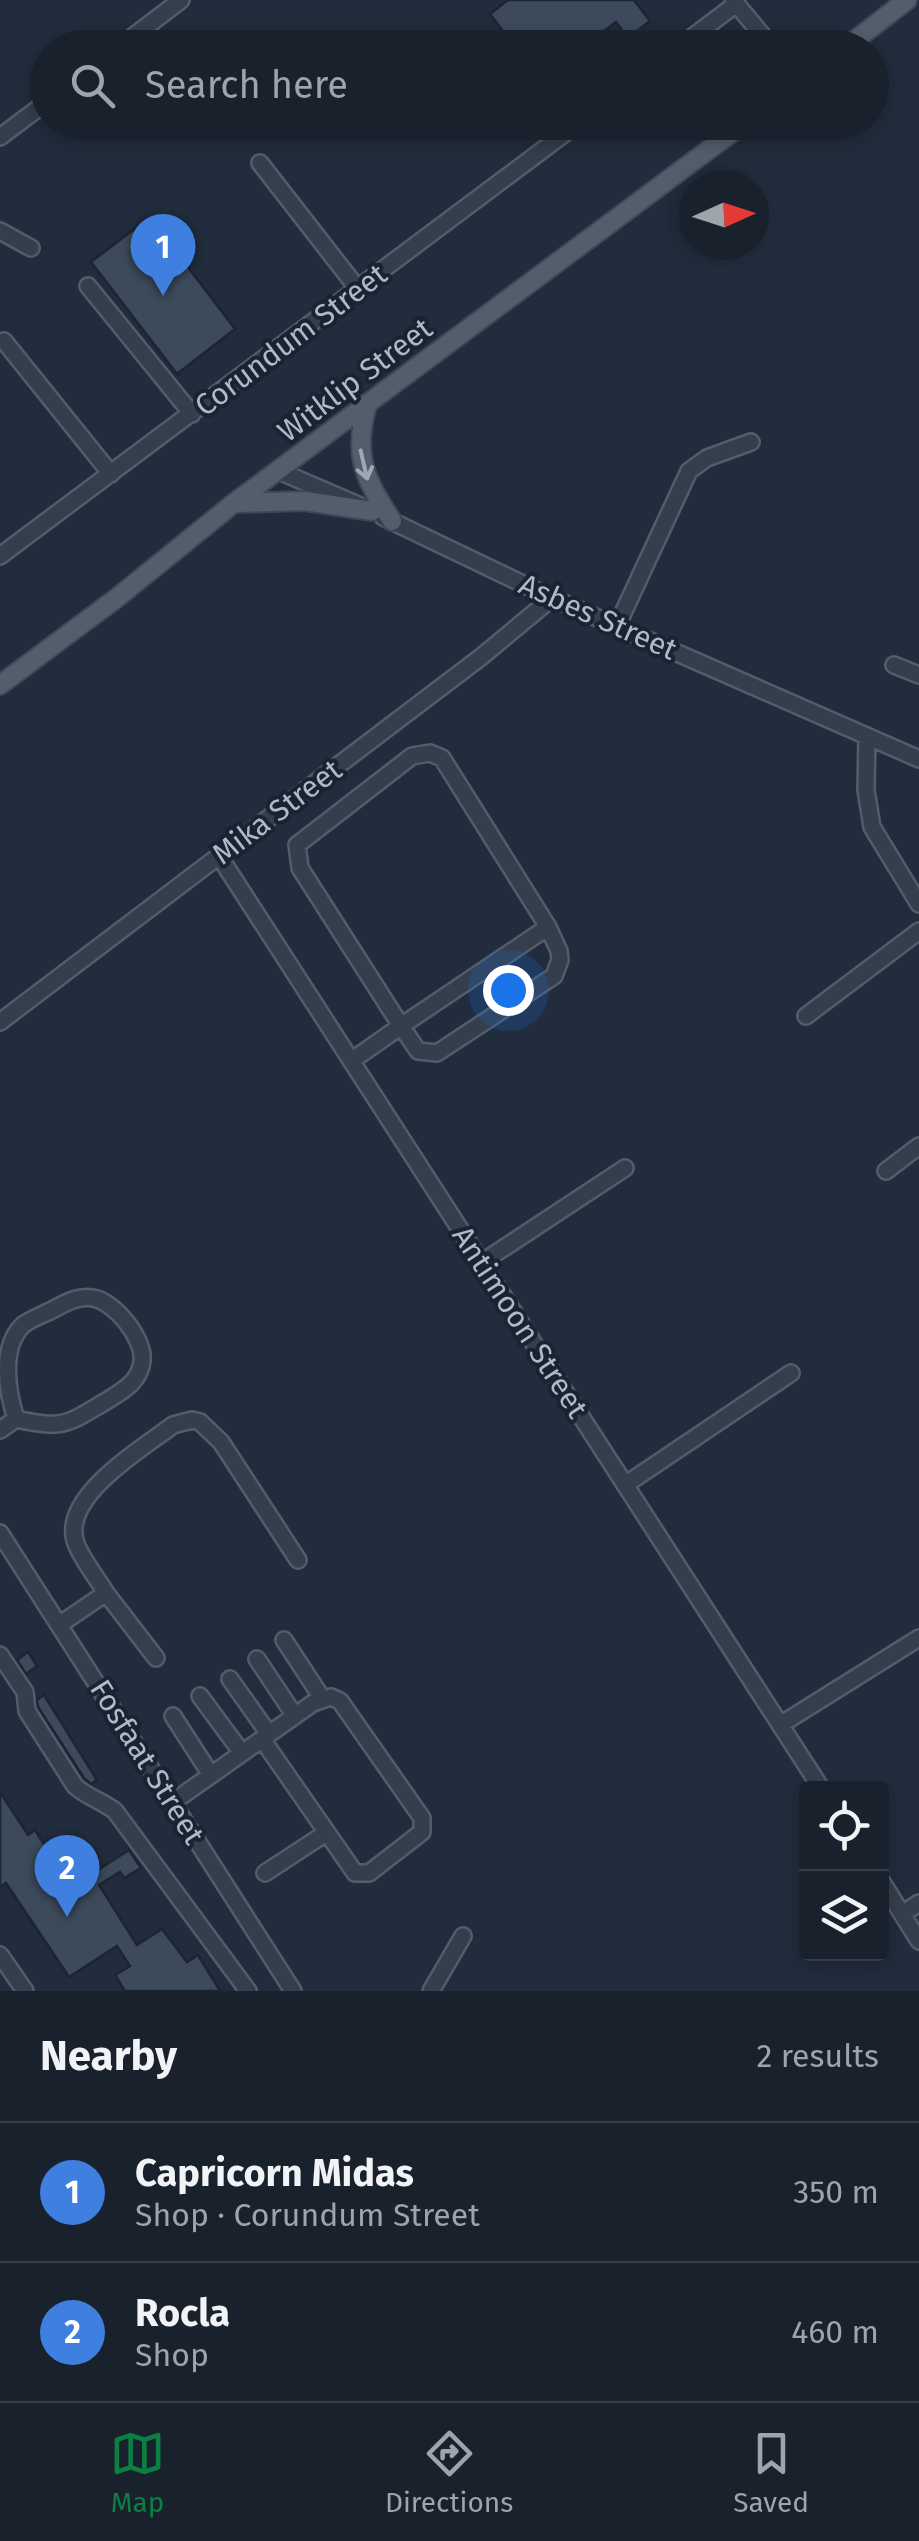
<!DOCTYPE html>
<html lang="en">
<head>
<meta charset="utf-8">
<style>
	body { margin:0; font-family:"Fira Sans",sans-serif; background:#262e39; color:#f1f3f6 }
	.controls { position:absolute; right:30px; bottom:30px; display:grid; overflow:hidden; border-radius:10px; box-shadow:0 5px 15px #0003 }
	.controls button { width:90px; height:90px; display:grid; place-items:center; padding:0; border:0; border-bottom:2px solid #373e49; background:#19212d; color:#f1f3f6; font:50px sans-serif }
	.compass { position:absolute; left:679px; top:170px; width:90px; height:90px; border-radius:50%; background:#19212d; box-shadow:0 5px 15px #0003; rotate:87deg }
	.you { position:absolute; left:508px; top:990px; width:35px; height:35px; margin:-25px; border:8px solid #fff; border-radius:50%; background:#1a73e8; box-shadow:0 0 0 15px #1a73e833 }
	.badge { display:grid; place-items:center; width:65px; height:65px; border-radius:50%; background:#0b8043; color:#fff; font-size:32px; font-weight:700 }
	.pin { position:absolute; translate:-50% -82px; filter:drop-shadow(0 2px 5px #0008) }
	.pin::after { content:''; position:absolute; top:52px; width:35px; height:30px; background:inherit; clip-path:polygon(0 0,100% 0,50% 100%) }
	.list { margin:0; padding:0; list-style:none }
	h2 { display:flex; justify-content:space-between; align-items:center; height:130px; margin:0; padding:0 40px; font-size:42px }
	h2 small { font-size:32px; font-weight:400; color:#9fa3aa }
	.list li { display:grid; grid-template-columns:65px 1fr auto; gap:30px; align-items:center; box-sizing:border-box; height:140px; padding:0 40px; border-top:2px solid #373e49 }
	.list b { display:block; font-size:38px; white-space:nowrap }
	.list p { margin:0; font-size:32px; white-space:nowrap; color:#9fa3aa }
	.list em { font-size:32px; font-style:normal; color:#9fa3aa }
	.icon { flex:none; width:55px; height:55px; fill:none; stroke:currentColor; stroke-width:2; stroke-linecap:round; stroke-linejoin:round }
	.map { position:relative; flex:none; width:919px; height:1991px; overflow:hidden }
	.search { position:absolute; background:#19212d; box-shadow:0 5px 15px #0003; left:30px; right:30px; top:30px; height:110px; display:flex; align-items:center; gap:25px; box-sizing:border-box; padding:0 35px; border-radius:55px; color:#9fa3aa; font-size:38px }
	.sheet { height:410px; background:#19212d }
	nav { display:flex; justify-content:space-around; align-items:center; box-sizing:border-box; height:140px; border-top:2px solid #373e49; background:#19212d; font-size:28px; color:#9fa3aa }
	nav a { display:grid; justify-items:center; gap:5px }
	nav .on { color:#0b8043 }
	.map>svg:first-child { display:block }
</style>
</head>
<body>
<div class="map">
<svg width="919" height="1991" viewBox="0 0 919 1991">
	<rect width="100%" height="100%" fill="#212c3c"/>
	<!-- building -->
	<path fill="#3d4a5b" stroke="#1c2533" stroke-width="2.5" d="M508,0h126l16,21 -22,17 -12,-16 -34,26h-66l-26,-34z
		M150,217l85,112 -58,45 -86,-112z
		M28,1652l9,14 -11,8 -9,-14z
		M44,1695l53,85 -6,4 -7,-6 -46,-71 -1,-7z
		M0,1792l28,43 7,-5 36,57 58,-37 12,18 -17,10 -4,-6 -21,13 38,60 25,-16 25,33 11,-7 22,36h-95l-10,-16 15,-9 -13,-20 -48,31 -63,-94 -6,4z"/>
	<g fill="none" stroke-linecap="round" stroke-linejoin="round">
		<defs>
			<path id="minor" d="M733,0l40,48
				M118,48l63,-48
				M678,48l58,-44
				M0,137l48,-36
				M260,163l98,126
				M0,231l31,17
				M88,286l104,128
				M4,341l107,133
				M279,471l79,34
				M383,517l169,81 367,161
				M0,556l580,-434
				M617,626l72,-155 18,-13 44,-16
				M894,665l25,10
				M867,736l-1,54 6,37 47,77
				M219,856l602,932
				M806,1016l113,-85
				M0,1022l481,-365 71,-59
				M351,1061l50,-35 -101,-158 -3,-23 115,-89 18,-3 12,5 106,169 11,24 1,9 -6,16 -117,77 -19,-2 -17,-25 147,-99
				M886,1171l33,-25
				M481,1263l144,-95
				M0,1430l16,-11c49,11 51,5 92,-19 16,-10 32,-19 34,-39 3,-22 -28,-60 -49,-63 -16,-3 -29,6 -43,13 -8,4 -19,8 -27,14 -23,22 -16,66 -7,94
				M625,1485l166,-112
				M0,1533l293,458
				M106,1593c-9,-15 -22,-31 -29,-47 -21,-47 65,-97 96,-121l19,-5 8,2 21,20 77,118
				M59,1625l47,-32 50,65
				M284,1640l38,58
				M0,1655l25,37 2,19 48,75c12,11 27,15 40,25l133,180
				M257,1659l38,57
				M230,1679l39,55
				M200,1696l42,57
				M173,1716l38,59
				M780,1725l139,-87
				M173,1802l140,-99 18,-6 9,4 82,117v14l-53,41h-14l-93,-134
				M265,1873l61,-40
				M882,1882l37,59
				M902,1914l17,-11
				M0,1955l25,36
				M431,1991l32,-55"/>
			<path id="major" d="M845,48l62,-48
				M367,405c-14,51 -3,72 25,116
				M234,503l71,-2 67,10
				M0,685l118,-88 116,-94 512,-381"/>
		</defs>
		<!-- minor casing -->
		<use href="#minor" stroke="#535c6a" stroke-width="20"/>
		<!-- major casing -->
		<use href="#major" stroke="#3e4755" stroke-width="22"/>
		<!-- minor -->
		<use href="#minor" stroke="#353e4c" stroke-width="15"/>
		<!-- major -->
		<use href="#major" stroke="#535d6c" stroke-width="18"/>
	</g>
	<!-- one-way arrows -->
	<defs><path id="oneway-shaft" d="M-6 0H5M1.5-3L5.5 0L1.5 3" fill="none" stroke-width="1.6" stroke-linecap="round" stroke-linejoin="round" transform="scale(2.5)"/></defs>
	<use stroke="#9da7b6" href="#oneway-shaft" transform="translate(364 465) rotate(77)"/>
	<g text-anchor="middle" stroke-width="8" stroke-linejoin="round" paint-order="stroke">
		<!-- street labels -->
		<g font-size="30" fill="#b0b9c8" stroke="#1a2331">
			<text transform="translate(291 340) rotate(-37)" y="10">Corundum Street</text>
			<text transform="translate(355 380) rotate(-37)" y="10">Witklip Street</text>
			<text transform="translate(598 617) rotate(24)" y="10">Asbes Street</text>
			<text transform="translate(277 812) rotate(-37)" y="10">Mika Street</text>
			<text transform="translate(520 1322) rotate(57)" y="10">Antimoon Street</text>
			<text transform="translate(147 1762) rotate(58)" y="10">Fosfaat Street</text>
		</g>
	</g>
</svg>
<div class="controls">
<button><svg class="icon" aria-label="locate" viewBox="0 0 24 24"><circle cx="12" cy="12" r="6"/><path d="M12 2v4M12 18v4M2 12h4M18 12h4"/></svg></button>
<button><svg class="icon" aria-label="layers" viewBox="0 0 24 24"><path d="M12 4l9 5-9 5-9-5zM3 14l9 5 9-5"/></svg></button>
</div>
<svg class="compass" viewBox="-18 -18 36 36"><path d="M0-13l5 13h-10z" fill="#e53935"/><path d="M0 13l5-13h-10z" fill="#9fa3aa"/></svg>
<div class="you"></div>
<div class="pin badge" style="left:163px;top:296px;background:#3f7fe0">1</div>
<div class="pin badge" style="left:67px;top:1917px;background:#3f7fe0">2</div>
<div class="search"><svg class="icon" aria-label="search" viewBox="0 0 24 24"><circle cx="10" cy="10" r="6"/><path d="M15 15l6 6"/></svg>Search here</div>
</div>
<section class="sheet">
<h2>Nearby<small>2 results</small></h2>
<ul class="list">
<li><span class="badge" style="background:#3f7fe0">1</span><div><b>Capricorn Midas</b><p>Shop · Corundum Street</p></div><em>350 m</em></li>
<li><span class="badge" style="background:#3f7fe0">2</span><div><b>Rocla</b><p>Shop</p></div><em>460 m</em></li>
</ul>
</section>
<nav>
<a class="on"><svg class="icon" aria-label="map" viewBox="0 0 24 24"><path d="M3 6l6-2 6 2 6-2v14l-6 2-6-2-6 2zM9 4v14M15 6v14"/></svg>Map</a>
<a><svg class="icon" aria-label="directions" viewBox="0 0 24 24"><path d="M12 3l9 9-9 9-9-9zM9 14v-3h6M13 9l2 2-2 2"/></svg>Directions</a>
<a><svg class="icon" aria-label="saved" viewBox="0 0 24 24"><path d="M7 4h10v16l-5-4-5 4z"/></svg>Saved</a>
</nav>
</body>
</html>
